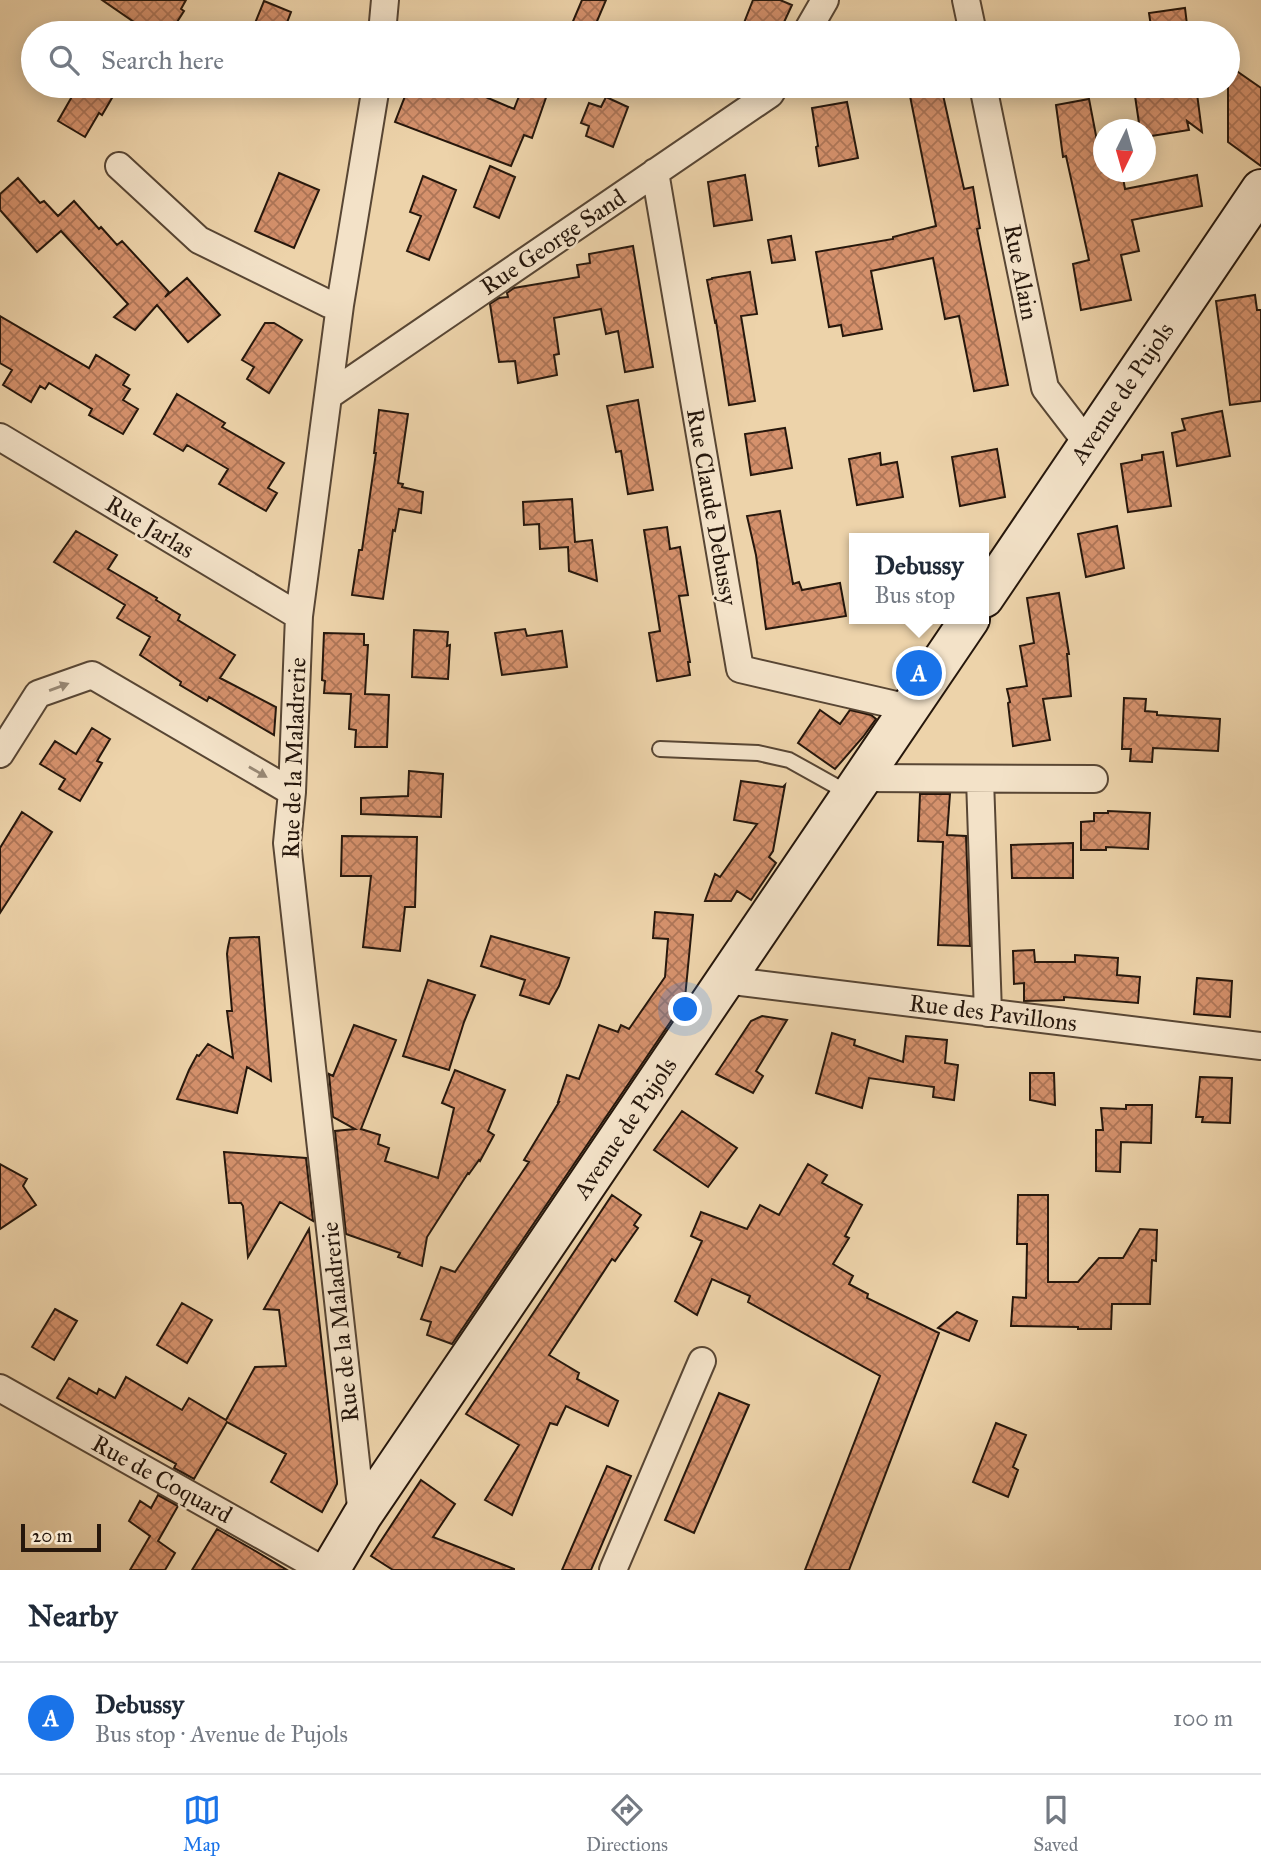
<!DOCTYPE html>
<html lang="en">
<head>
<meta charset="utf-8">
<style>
	body { margin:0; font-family:"IM FELL Great Primer",serif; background:#f2f2f3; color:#1f2937 }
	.compass { position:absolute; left:1093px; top:119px; width:63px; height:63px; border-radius:50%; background:#fff; box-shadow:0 4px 18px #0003; rotate:185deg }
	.scale { position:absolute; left:21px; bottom:18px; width:80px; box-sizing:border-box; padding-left:7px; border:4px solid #26170c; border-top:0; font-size:19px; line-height:24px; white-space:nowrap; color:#26170c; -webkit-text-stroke:5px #f3e2c8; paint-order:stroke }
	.you { position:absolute; left:686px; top:1010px; width:24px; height:24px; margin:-18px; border:5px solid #fff; border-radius:50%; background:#1a73e8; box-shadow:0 0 0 10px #1a73e833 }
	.badge { display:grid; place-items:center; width:46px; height:46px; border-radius:50%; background:#1a73e8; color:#fff; font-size:23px; font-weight:700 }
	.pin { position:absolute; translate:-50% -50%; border:4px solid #fff; box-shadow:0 2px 7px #0006 }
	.popup { position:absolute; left:849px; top:533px; width:140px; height:91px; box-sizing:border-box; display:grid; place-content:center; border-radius:0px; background:#fff; filter:drop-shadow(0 2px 5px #0005); font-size:23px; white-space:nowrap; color:#747a83 }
	.popup b { font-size:26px; color:#1f2937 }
	.popup::after { content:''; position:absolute; left:50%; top:100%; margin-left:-14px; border:14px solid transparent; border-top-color:#fff }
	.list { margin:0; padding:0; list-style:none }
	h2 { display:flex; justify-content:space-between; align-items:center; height:91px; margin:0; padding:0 28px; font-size:30px }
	h2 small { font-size:23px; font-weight:400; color:#747a83 }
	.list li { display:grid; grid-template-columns:46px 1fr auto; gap:21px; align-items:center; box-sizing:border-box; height:112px; padding:0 28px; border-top:2px solid #e0e1e3 }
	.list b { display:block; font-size:26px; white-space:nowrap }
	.list p { margin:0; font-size:23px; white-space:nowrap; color:#747a83 }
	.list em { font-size:23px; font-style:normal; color:#747a83 }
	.icon { flex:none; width:38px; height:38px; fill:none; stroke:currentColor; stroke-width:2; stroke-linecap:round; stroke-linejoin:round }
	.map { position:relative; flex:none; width:1261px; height:1570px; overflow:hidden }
	.search { position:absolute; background:#fff; box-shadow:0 4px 18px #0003; left:21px; right:21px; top:21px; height:77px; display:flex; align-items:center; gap:18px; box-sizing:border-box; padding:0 24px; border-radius:38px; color:#747a83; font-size:26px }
	.sheet { height:203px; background:#fff }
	nav { display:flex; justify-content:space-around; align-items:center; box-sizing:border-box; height:98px; border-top:2px solid #e0e1e3; background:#fff; font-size:19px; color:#747a83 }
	nav a { display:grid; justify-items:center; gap:4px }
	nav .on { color:#1a73e8 }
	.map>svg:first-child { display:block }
</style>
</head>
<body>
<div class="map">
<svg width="1261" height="1570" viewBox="0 0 1261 1570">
	<defs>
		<pattern id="building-cross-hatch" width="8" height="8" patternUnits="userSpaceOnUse" patternTransform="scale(1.75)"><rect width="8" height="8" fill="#d5916c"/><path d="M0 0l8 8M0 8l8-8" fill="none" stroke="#ad7557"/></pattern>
	</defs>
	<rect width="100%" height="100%" fill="#edd3aa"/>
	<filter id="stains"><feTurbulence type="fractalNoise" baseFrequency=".00286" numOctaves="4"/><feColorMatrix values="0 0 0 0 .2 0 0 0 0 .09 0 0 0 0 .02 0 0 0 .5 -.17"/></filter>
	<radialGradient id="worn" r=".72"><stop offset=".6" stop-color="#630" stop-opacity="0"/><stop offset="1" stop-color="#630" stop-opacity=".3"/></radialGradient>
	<!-- building -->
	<path fill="url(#building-cross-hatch)" stroke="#26170c" stroke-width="2" d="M102,0h84l-5,9 3,2 -14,22h-20z
		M582,0h24l-14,33h-24z
		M753,0h27l12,5 -13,28h-39z
		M264,1l27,11 -8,21h-32z
		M1185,8l3,25h-36l-3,-20z
		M1228,65l33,23v78l-33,-24z
		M78,86h41l-17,29 -3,-2 -14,24 -27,-16z
		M409,86h51l54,23 9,-23h27l-18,52 -8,-3 -13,31 -116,-44z
		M908,86h33l23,103 9,-2 7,41 -3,1 31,156 -34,6 -15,-75 -14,3 -12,-61 -62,13 11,58 -39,7 -2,-11 -12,2 -13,-75 77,-13v-2l43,-11z
		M1147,86h49l6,46 -15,-11 2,9 -44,7v-7h-5l-5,-34 13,-2z
		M606,97l22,10 -15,40 -27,-11 3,-10 -8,-3 8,-20 12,4z
		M1089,99l14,73h19l3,17 72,-14 5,31 -70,14 7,31 -18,4 10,45 -50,10 -8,-46 16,-4 -23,-104 -3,1 -7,-52z
		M847,102l11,56 -39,8 -3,-19 2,-1 -6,-38z
		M490,166l25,11 -16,41 -25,-11z
		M279,173l40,17 -25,58 -39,-17z
		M745,175l7,45 -38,6 -6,-44z
		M423,176l33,14 -27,70 -22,-9 14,-35 -11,-4z
		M18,178l22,25 4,-2 14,15 16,-15 25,28 2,-2 16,18 5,-4 47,51 -4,5 22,-19 33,37 -32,27 -31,-37 -22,25 -21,-13 14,-13 -67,-73 -24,21 -37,-42v-16z
		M791,236l4,24 -23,3 -4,-23z
		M633,246l20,121 -28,5 -7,-41 -12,3 -5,-25 -47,9 5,36 -5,1 3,20 -39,8 -3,-22 -16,1 -9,-58 9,-6 9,-1 -1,-4 7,-5 65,-11 -2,-12 13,-2 -1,-9z
		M750,272l7,42 -16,2 14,85 -26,4 -13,-84 -1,1 -8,-42 5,-1v-1z
		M1255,295l2,15h4v91l-31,4 -14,-104z
		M0,316l89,52 7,-13 33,20 -6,10 7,4 -7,11 15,9 -15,25 -34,-19 3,-6 -43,-26 -4,6 -5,-3 -9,16 -28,-17 9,-15 -12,-7z
		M265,323h9l28,17 -33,53 -22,-14 7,-12 -12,-7z
		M177,394l48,29 -3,4 62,36 -16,25 9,5 -11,18 -47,-27 9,-15 -41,-24 -4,6 -29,-17z
		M638,400l15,90 -25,4 -7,-43 -5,1 -9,-46z
		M379,410l29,4 -10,69 5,1 -1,3 21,5 -2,21 -22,-4 -4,22 -2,-1 -10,69 -31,-4 7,-45h3l14,-97h-2z
		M1222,411l8,45 -53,10 -5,-33 13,-3 -3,-11z
		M785,428l7,40 -41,7 -6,-41z
		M997,449l8,48 -45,9 -8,-49z
		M1163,452l8,54 -43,6 -7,-48 21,-4v-5z
		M880,453l1,12 16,-3 6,35 -46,8 -8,-46z
		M572,499l3,43 17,-2 5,41 -28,-10 -1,-24 -28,2 -1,-25 -15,1 -1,-23z
		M780,511l13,73 6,-2 3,8 38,-7 6,33 -80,13 -10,-74 -9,-39z
		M1117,526l7,42 -38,9 -8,-43z
		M667,527l3,22 10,-2 8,48 -9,1 11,66h-2l2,13 -33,6 -8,-48 11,-2 -16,-101z
		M76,531l41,24 -9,14 49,29 -1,2 24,15 -2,5 57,35 -15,23 56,29 -2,28 -65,-38 -2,4 -27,-16 1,-3 -41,-27 10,-18 -33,-19 8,-13 -71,-43z
		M1059,593l10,61h-2l4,42 -28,3 7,41 -37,6 -5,-43 2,-1 -3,-13 20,-3 -7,-40 14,-3 -7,-45z
		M525,629l2,7 35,-5 5,36 -65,8 -7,-42z
		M414,630l34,2 -1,14 3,-1 -2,34 -36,-2z
		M324,633l40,1v11h4l-3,49 24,1 -2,52h-32l1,-17 -7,-1 2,-35 -27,-1 1,-12 -3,-1z
		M1124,698l22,1 -1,12 12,1v3l63,4 -2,32 -65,-3 -1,14 -22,-1 1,-12h-9z
		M820,710l20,14 10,-14 21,5 5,4 -13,18 -28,32 -37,-26z
		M92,728l18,11 -13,22 5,2 -22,38 -21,-12 6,-10 -25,-15 15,-23 21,13z
		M409,771l34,3 -2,43 -80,-3v-16l47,-2z
		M741,781l42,6 2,-2 -12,66 -4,6 7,6 -25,37 -14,-9 -6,10h-26l10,-27 5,3 37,-53 -23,-4z
		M920,794h30l-3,41 19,1 4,110 -32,-1 5,-103 -25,-1z
		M1108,811l42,2 -2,36 -42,-2v3h-25v-28l13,-1v-8h14z
		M22,812l30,20 -52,81v-65z
		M342,836l75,1 -2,70h-10l-5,44 -37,-4 8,-71h-30z
		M1073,843v35h-61l-1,-33z
		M655,912l38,3 -8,83 1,1 -234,345 -25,-9 4,-13 -10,-3 20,-52 14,5 74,-110 -5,-2 35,-58h-1l9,-27 12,4 20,-54 19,7 3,-7 8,4 36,-52 3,-38 -15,-1z
		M491,936l78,22 -10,28 -10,18 -29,-9 5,-15 -44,-14z
		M259,937l12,144 -24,-14 -10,46 -60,-14 12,-29 8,-15 2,1 9,-12 25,14 -6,-47h5l-5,-57 1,-7 2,-9z
		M1034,950l1,12h40v-7l43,3 -1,17 23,2 -2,26 -74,-6v3l-40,1v-18l-10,1 -1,-33z
		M1197,978l35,3 -2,36 -36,-3z
		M428,980l47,15 -11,27 -15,48 -46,-14z
		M762,1016l25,4 -31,51 7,5 -10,17 -37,-19 35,-53z
		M354,1025l42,15 -35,89 19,6 -2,9 11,4 -4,13 53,17 16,-70 -12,-5 13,-33 50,20 -17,41 6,4 -14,26 -1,-1 -10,14 -1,-1 -41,64 -5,29 -24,-9 2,-4 -54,-19 -11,-103 20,-2 -22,-12 -4,-43 4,2z
		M832,1033l23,7 -1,5 49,17 3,-26 41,4 -2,23 13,2 -4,35 -21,-3 1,-10 -65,-9 -7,30 -46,-15z
		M1030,1073h24l1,32 -25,-5z
		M1200,1077l32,1 -2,45 -28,-1 1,-5h-7z
		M1126,1105h26l-1,38 -30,-1 -1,30 -24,-1v-41h7l-2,-22 25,1z
		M682,1111l55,37 -29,39 -54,-37z
		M224,1152l82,6 7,63 -33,-19 -32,55 -5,-51 -2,-3h-12z
		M0,1164l27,15 -4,7 13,19 -36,24z
		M808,1164l19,11 -5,8 40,22 -17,31 4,2 -16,26 20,12 -4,8 19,10 -1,4 72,35 -90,237h-44l75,-194 -132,-74 2,-6 -38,-17 -15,36 -22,-14 27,-60 -11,-5 10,-24 46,17 13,-24 19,10z
		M612,1195l29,20 -7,10 4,3 -23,33 -3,-2 -63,96 30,18 -2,6 41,22 -10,25 -42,-20 -9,19 -7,-2 -38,92 -27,-15 34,-55 -53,-31z
		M1018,1195h30v87h30l21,-24h24l17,-29 17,1 -1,31 -4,-1 -2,44h-38l-1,25h-33v-2l-67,-1 2,-29 13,1 1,-54h-10z
		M309,1229l28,252v3l-15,28 -51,-30 15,-28 -59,-32 -33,57 -20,-11 2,-4 -119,-66 12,-20 28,16 2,-5 16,9 11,-21 56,33 7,-12 37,22 29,-53 31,-1 -7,-56 -15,-1z
		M182,1303l30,17 -25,43 -30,-18z
		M55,1309l22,12 -23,39 -22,-13z
		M957,1312l20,9 -8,20 -31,-13z
		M719,1393l30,12 -55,128 -29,-13z
		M996,1423l30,12 -13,32 5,3 -10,27 -35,-15z
		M607,1466l24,10 -40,94h-29z
		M421,1480l34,24 -22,33 81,32v1h-121l-22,-14z
		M158,1495l20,11 -20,35 17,12 -10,17h-35l20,-34 -21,-15 11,-20 11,7z
		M217,1529l35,20 35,21h-95z"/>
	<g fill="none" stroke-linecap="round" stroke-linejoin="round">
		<defs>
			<path id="service" d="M660,749l98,4 31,7 61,34"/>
			<path id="minor" d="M966,0l7,33
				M382,33l3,-33
				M806,33l19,-33
				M983,86l62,302 43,56
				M119,166l80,74 130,64 11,1
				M655,172l85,497 169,39
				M328,396l442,-302 5,-8
				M0,437l299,179
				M0,754l38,-60 54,-19 200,117
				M862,778l232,1
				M980,779l8,234
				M725,980l536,66
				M0,1388l323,182
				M362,1516l-75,-673 5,-51 7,-176 41,-311 36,-219
				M613,1570l89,-209"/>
			<path id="secondary" d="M984,598l277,-409
				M330,1570l32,-54 608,-897"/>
		</defs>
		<!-- service casing -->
		<use href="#service" stroke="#584634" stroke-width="18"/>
		<!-- minor casing -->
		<use href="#minor" stroke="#584634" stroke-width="30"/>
		<!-- secondary casing -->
		<use href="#secondary" stroke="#26170c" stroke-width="42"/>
		<!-- service -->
		<use href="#service" stroke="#f3e2c8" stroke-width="14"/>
		<!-- minor -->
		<use href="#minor" stroke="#f3e2c8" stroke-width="26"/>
		<!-- secondary -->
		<use href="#secondary" stroke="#f3e2c8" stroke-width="38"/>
	</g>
	<!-- one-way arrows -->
	<defs><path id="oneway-solid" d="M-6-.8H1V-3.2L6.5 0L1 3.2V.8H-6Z" transform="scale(1.75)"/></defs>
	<g fill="#978773">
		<use href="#oneway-solid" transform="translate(59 687) rotate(-20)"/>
		<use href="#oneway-solid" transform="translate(258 772) rotate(30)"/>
	</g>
	<g text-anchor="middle" stroke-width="5" stroke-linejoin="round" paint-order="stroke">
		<!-- street labels -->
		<g font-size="24" fill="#26170c" stroke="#f3e2c8">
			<text transform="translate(553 242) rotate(-34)" y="8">Rue George Sand</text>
			<text transform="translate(1021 272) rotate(79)" y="8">Rue Alain</text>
			<text transform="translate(1122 393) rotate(-56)" y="8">Avenue de Pujols</text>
			<text transform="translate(712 507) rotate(80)" y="8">Rue Claude Debussy</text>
			<text transform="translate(150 527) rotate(31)" y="8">Rue Jarlas</text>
			<text transform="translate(294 758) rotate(-88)" y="8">Rue de la Maladrerie</text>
			<text transform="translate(993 1013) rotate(7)" y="8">Rue des Pavillons</text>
			<text transform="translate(625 1128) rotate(-56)" y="8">Avenue de Pujols</text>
			<text transform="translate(340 1322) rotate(-96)" y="8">Rue de la Maladrerie</text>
			<text transform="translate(162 1479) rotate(29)" y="8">Rue de Coquard</text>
		</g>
	</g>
	<rect width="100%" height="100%" filter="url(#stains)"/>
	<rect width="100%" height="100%" fill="url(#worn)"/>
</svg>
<svg class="compass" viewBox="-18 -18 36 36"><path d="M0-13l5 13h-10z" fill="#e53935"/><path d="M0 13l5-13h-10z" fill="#747a83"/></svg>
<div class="scale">20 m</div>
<div class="you"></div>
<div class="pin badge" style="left:919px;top:673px">A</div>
<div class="popup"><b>Debussy</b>Bus stop</div>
<div class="search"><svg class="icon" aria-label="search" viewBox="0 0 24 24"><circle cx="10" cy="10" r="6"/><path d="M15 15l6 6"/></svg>Search here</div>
</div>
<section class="sheet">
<h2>Nearby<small></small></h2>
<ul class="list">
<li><span class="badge">A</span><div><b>Debussy</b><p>Bus stop · Avenue de Pujols</p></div><em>100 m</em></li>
</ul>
</section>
<nav>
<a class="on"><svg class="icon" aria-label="map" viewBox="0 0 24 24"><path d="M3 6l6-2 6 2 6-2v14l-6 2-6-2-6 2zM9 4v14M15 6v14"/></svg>Map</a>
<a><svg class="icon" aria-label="directions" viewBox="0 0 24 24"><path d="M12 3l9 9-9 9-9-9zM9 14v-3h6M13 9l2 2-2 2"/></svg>Directions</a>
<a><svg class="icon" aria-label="saved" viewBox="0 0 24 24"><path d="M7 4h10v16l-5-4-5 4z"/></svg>Saved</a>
</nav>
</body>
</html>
